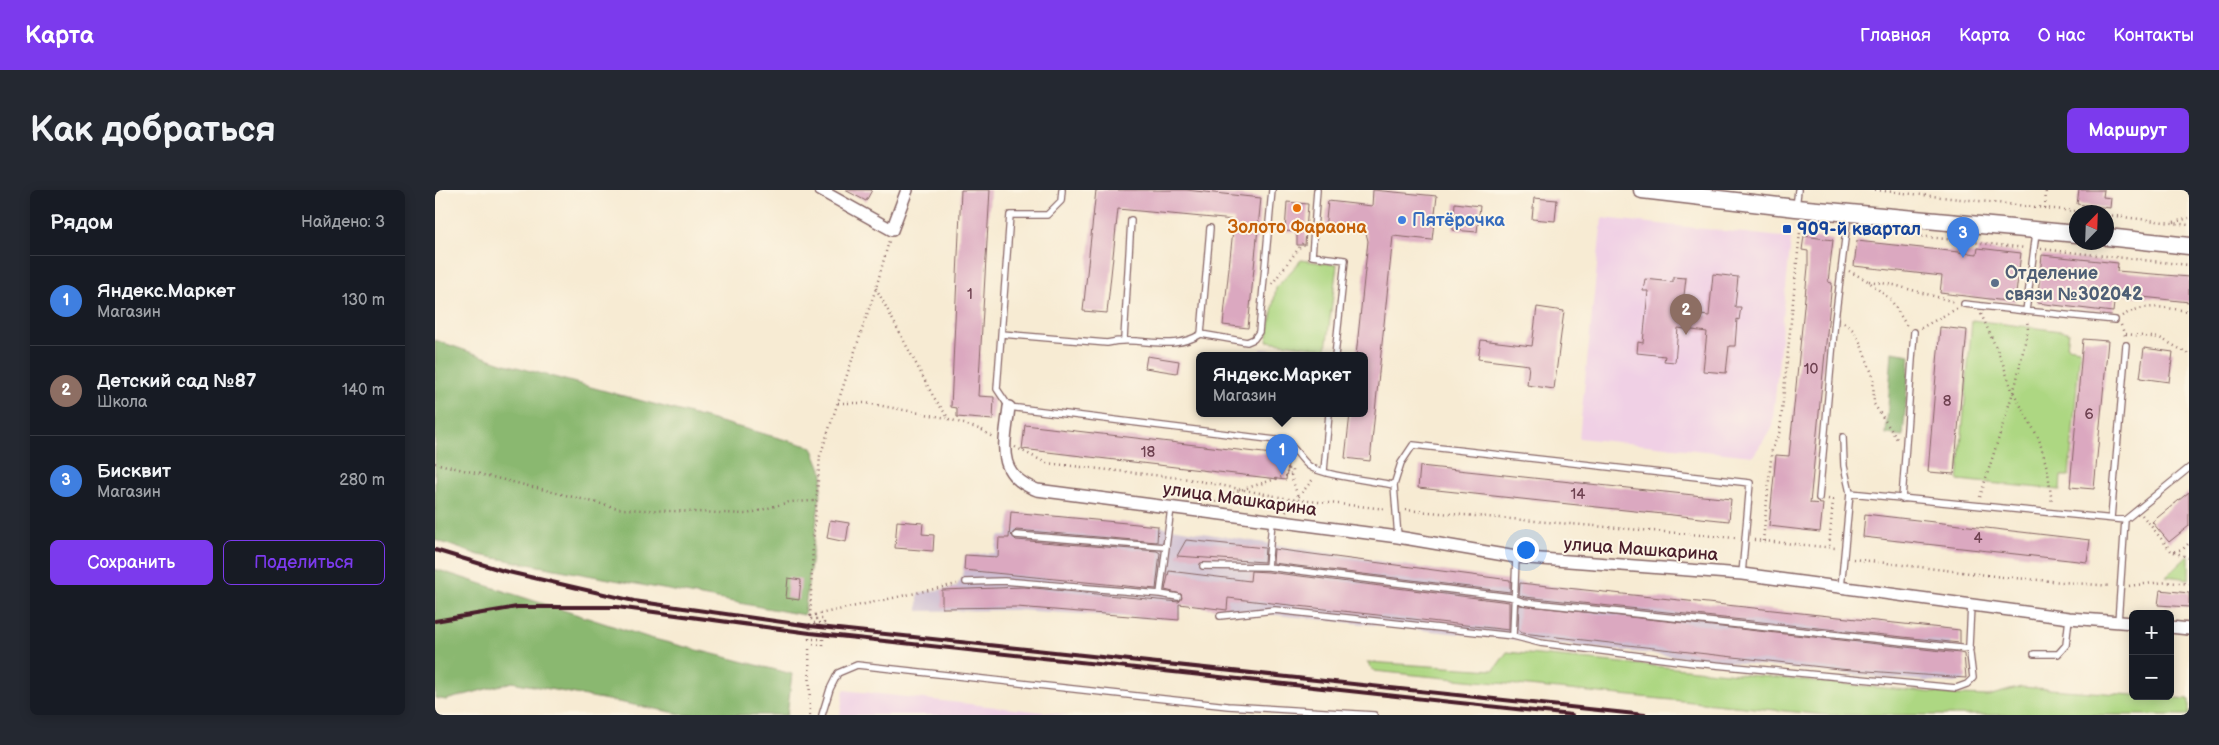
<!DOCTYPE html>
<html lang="ru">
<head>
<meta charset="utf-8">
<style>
	body { margin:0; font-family:"Balsamiq Sans",sans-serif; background:#242831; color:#f1f3f6 }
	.controls { position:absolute; right:15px; bottom:15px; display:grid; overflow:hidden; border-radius:8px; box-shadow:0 2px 12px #0003 }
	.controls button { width:45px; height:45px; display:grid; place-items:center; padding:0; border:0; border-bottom:1px solid #363941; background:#171b24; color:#f1f3f6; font:25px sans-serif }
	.compass { position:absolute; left:1634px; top:15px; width:45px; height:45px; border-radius:50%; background:#171b24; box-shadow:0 2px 12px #0003; rotate:23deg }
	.you { position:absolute; left:1090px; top:359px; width:18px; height:18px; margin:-12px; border:4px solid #fff; border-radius:50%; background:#1a73e8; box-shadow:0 0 0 8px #1a73e833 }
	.badge { display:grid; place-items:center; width:32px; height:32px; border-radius:50%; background:#7c3aed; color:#fff; font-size:16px; font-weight:700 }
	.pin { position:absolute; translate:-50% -41px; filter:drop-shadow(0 1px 2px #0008) }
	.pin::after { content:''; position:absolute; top:26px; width:18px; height:15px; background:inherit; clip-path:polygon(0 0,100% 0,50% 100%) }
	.popup { position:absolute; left:761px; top:162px; width:172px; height:65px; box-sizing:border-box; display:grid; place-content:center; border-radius:8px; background:#171b24; filter:drop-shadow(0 1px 4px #0005); font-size:16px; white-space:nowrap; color:#9ea1a6 }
	.popup b { font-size:19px; color:#f1f3f6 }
	.popup::after { content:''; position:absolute; left:50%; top:100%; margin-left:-10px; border:10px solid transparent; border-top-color:#171b24 }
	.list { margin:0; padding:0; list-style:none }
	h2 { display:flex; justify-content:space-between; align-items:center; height:65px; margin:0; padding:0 20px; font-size:21px }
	h2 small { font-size:16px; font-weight:400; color:#9ea1a6 }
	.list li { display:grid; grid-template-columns:32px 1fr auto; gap:15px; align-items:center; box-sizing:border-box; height:90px; padding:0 20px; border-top:1px solid #363941 }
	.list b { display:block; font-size:19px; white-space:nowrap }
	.list p { margin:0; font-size:16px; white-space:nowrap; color:#9ea1a6 }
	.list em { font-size:16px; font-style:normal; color:#9ea1a6 }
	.actions { display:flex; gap:10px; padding:15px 20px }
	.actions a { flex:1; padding:11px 0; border:1px solid #7c3aed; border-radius:8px; text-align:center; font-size:18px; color:#7c3aed }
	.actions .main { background:#7c3aed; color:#fff }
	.map { position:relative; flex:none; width:1754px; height:525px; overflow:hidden; border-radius:8px }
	header { display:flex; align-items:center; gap:30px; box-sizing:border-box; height:70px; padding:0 25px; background:#7c3aed; color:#fff }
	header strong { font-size:24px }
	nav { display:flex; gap:28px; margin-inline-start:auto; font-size:18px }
	.intro { display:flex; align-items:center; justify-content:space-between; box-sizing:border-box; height:120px; padding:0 30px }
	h1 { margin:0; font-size:35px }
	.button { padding:12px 22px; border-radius:8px; background:#7c3aed; color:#fff; font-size:18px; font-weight:700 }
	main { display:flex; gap:30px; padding:0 30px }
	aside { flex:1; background:#171b24; border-radius:8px; box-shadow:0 2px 12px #0003 }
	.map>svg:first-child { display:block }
</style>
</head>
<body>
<header>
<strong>Карта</strong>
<nav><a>Главная</a><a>Карта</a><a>О нас</a><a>Контакты</a></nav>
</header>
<div class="intro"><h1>Как добраться</h1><a class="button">Маршрут</a></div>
<main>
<aside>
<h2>Рядом<small>Найдено: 3</small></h2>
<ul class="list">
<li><span class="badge" style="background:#3f7fe0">1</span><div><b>Яндекс.Маркет</b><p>Магазин</p></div><em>130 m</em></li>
<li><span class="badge" style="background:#8d6e63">2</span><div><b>Детский сад №87</b><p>Школа</p></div><em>140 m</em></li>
<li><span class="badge" style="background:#3f7fe0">3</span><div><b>Бисквит</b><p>Магазин</p></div><em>280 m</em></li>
</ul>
<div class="actions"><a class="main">Сохранить</a><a>Поделиться</a></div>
</aside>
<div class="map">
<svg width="1754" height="525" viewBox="0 0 1754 525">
	<rect width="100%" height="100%" fill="#fcf5e5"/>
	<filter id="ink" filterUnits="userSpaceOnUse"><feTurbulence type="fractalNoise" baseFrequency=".02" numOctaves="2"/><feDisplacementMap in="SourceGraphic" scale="10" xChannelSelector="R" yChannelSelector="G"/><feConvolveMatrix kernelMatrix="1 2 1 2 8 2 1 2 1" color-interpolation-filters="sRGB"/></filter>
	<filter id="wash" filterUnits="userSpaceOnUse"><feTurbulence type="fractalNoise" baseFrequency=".0096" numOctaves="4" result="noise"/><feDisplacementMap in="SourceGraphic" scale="20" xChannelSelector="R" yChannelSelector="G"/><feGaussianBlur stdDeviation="1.12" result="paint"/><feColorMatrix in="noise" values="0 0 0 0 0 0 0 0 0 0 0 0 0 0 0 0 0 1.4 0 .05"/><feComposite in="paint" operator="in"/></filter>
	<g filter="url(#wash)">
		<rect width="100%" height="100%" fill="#f7ebd3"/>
		<!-- built -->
		<path fill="#f0d0e5" d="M1167,28l189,20 -19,190 -19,28 -174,-18z
			M409,500l225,25h-229z"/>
		<!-- industrial -->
		<path fill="#cebed2" d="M826,159l34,3 -1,4h-34z
			M576,322l147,14 340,54 455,52 -2,14 13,11 1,23 -10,3 -72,-5 -702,-73 -2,15 -164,-10 -97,1v-18l38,-6 6,-10 3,-22 30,-2 3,-17h9z"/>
		<!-- green -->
		<path fill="#add782" stroke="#7c7b56" d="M866,70l36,5 -11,84 -59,-8 9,-53z
			M1537,130l97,12 -2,15 13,2 -11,127h-8l-1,14 -102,-10z
			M1754,365v24l-23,-3 21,-19z
			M1072,462l451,43 30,1 33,-9 168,12v16h-363l-452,-44 -7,-9 127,8z"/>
		<!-- forest -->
		<path fill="#8ab870" stroke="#6a6c4e" d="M0,150l67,23 310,84 11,27 -19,141 -325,-60 -44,-15z
			M1457,162l18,3 -7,81 -17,-2z
			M0,379l215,69 142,36 -5,41h-100l-175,-33 -66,18 -11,-2z"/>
		<g id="blocks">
			<!-- building -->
			<path fill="#dba8c0" d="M410,0h27l-6,11z
				M526,0h29l-12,206 16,1 -1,23 -36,-3v-9l-6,-1z
				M661,0h90l75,8 -13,130 -25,-3 11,-105 -116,-11 -11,104 -24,-2z
				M938,0l64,6 -5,44 -39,-4 -23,225 -25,-3 5,-44h15v-58h-9l12,-115 -2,-8 -41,-4 3,-28 44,5z
				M1644,0h25l-1,7 8,1 -1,10 -33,-4z
				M1099,8l23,2 -2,21 -23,-2z
				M852,12l21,2 -3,41h-8v-13l-12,-1z
				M1020,13l25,3 -3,26 -24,-2z
				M1369,46l29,4 -5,42 4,1 -22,220 13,1 -3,28 -51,-6 7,-71 13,1 19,-189v-16l-6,-1z
				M1422,51l120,13 1,-6 43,5 -6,49 -75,-9 2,-17 -88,-10z
				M1607,65l76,8 -1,8 72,6v25l-74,-8 -2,18 -76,-9z
				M1278,84l25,3 -3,30h6l-2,13 -2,-1 -2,27h-6l-3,27 -23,-2 4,-39 -29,-4 -3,34 -11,-1 1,-5 -28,-3 1,-11 5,1 5,-52h-5l2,-12 28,3v-5l13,1 -4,35 27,3z
				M1102,117l27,4 -10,78 -27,-4 2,-20 -51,-6 3,-19 51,6z
				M1505,137l27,3 -13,144 -26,-2z
				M1648,149l25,2 -14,148 -24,-2z
				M1709,158l29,4 -4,30 -29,-4z
				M712,166l32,5 -2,12 -32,-5z
				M590,235l264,31 -3,24 -264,-31z
				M985,276l311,33 -2,22 -311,-33z
				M1754,302v34l-20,16 -17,-20z
				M576,322l147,14 -1,16 -141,-12 -5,5 5,5 141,11 3,2 -4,36 -192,-19 1,-15 33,2 1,-19h10z
				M1430,324l225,26 -3,22 -224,-25z
				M395,330l19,3 -3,19 -19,-4z
				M462,331l26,2 -1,11 12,1 -1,16 -38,-3z
				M751,350l79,8 -1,14 -87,-6z
				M839,359l236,31v12l-237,-29z
				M734,381l81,10 1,-10 17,1 241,30v28l-281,-32 -1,12 -48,-6v16l-162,-13 -75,1v-18l82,-3 155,15 3,-4 -1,-4 -16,-4z
				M353,388l13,2 -2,20 -13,-2z
				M1085,393l440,47v13l-435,-46 -6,-2z
				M1725,400l29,3v14l-31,-2z
				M1084,415l441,48 4,1 2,24 -127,-9 -317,-36 -4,-3z"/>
		</g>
	</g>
	<g filter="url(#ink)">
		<use href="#blocks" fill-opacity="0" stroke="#876666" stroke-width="1"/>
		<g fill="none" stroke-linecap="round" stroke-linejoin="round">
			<defs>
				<path id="lane" d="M627,0l-1,11 -14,14h-37l-13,174 12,18 275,34c11,5 15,17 25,25 14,10 66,15 85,19
					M882,0l-5,66 33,4 -10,96
					M1361,18l2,-18
					M1601,43l-10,78 89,9
					M1529,114l62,7
					M567,144l105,9c34,-8 63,10 94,-9l46,8 7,-3 5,-7 13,-142
					M766,144l9,-106
					M689,149l7,-119
					M889,281l5,-57
					M1415,303l275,27 64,-52
					M1384,308l16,-178 13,-105
					M1467,309l12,-167
					M1676,328l15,-173
					M581,345l149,12
					M963,347l-4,-52 7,-22 12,-18 337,38 -8,91
					M768,376l65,1 4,-45
					M833,377l242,30 14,5 446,47
					M531,392l38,-1 156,13 11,-86
					M1406,398l9,-95 -6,-27 -1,-29
					M725,404l18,3
					M785,426l55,-6 238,26 27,7 154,20 262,25 11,-4 6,-6 -4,-32 2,-41
					M1683,432l7,-102
					M1078,446l3,-79
					M1599,464h24l8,-9 3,-27
					M387,525l8,-26 8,-16 19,-8 371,41 146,9"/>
				<path id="street" d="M385,0l72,40 15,-40
					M574,217c-4,37 -15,67 28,83l361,47 118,20 226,17 327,44 64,5
					M1735,437l19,2"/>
				<path id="secondary" d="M1207,0l154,18 281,26
					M1672,47l82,9"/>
			</defs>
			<!-- lane casing -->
			<use href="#lane" stroke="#876666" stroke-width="8"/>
			<!-- street casing -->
			<use href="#street" stroke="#876666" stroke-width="14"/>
			<!-- secondary casing -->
			<use href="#secondary" stroke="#876666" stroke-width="19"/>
			<!-- path -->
			<path stroke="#876666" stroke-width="2.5" stroke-dasharray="1 4" stroke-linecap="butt" d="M1440,0l208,22
				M1610,18l1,-18
				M1672,25l82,10
				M1739,32l15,-4
				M1457,43l134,15
				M1606,59l148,16
				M1414,81l19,10 23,19 17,28
				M1434,91l25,4 61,17
				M837,94l33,-44
				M441,98l57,108 16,23 33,11 12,8
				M1546,124l21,47 10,29 27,49 9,33 4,32
				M1687,126c24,-14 41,-8 67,-5
				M1409,133l9,7 6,10 14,36 1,28 23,35
				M1686,135l5,13
				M1486,138l37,-20
				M1691,144l34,4 29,16
				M403,213h28l81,15
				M580,257l31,16 143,16 101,20 97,10
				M0,273l187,46 125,5 42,-12 27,-1
				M856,285l7,22
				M1545,307l36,-114 12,-54 -1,-9
				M1393,309l5,1 -4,48
				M780,312l19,-10 58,-18v-5h-5v5
				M970,320l331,28
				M851,322l28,-34
				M1707,325l30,37 11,-3 6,-6
				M1319,350l81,8
				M1328,351l9,-92 8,-18 21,-209
				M1739,362l15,6
				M1418,369l150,18 108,9
				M1694,396c21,-3 39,-5 60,-2
				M375,426l147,-32
				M375,525l-1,-71 14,1v-6h-14l1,-16h14l-1,-4h-13l3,-76 7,-87 56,-168 13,-47"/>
			<!-- lane -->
			<use href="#lane" stroke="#fff" stroke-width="5.5"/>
			<!-- street -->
			<use href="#street" stroke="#fff" stroke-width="11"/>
			<!-- secondary -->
			<use href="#secondary" stroke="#fff" stroke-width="16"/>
			<!-- rail -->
			<path stroke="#4a1f2b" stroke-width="4" d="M0,360l69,21 130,30 176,25 835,89
				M0,431l82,-14h100l193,26 762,82"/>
		</g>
	</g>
	<!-- markers -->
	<circle fill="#e8710a" stroke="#fcf5e5" stroke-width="2" cx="862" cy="18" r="5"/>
	<circle fill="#3f7fe0" stroke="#fcf5e5" stroke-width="2" cx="967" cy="30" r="5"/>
	<rect fill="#1a4fb4" stroke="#fcf5e5" stroke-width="2" x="1347" y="34" width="10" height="10" rx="2.5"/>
	<circle fill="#5c6f8a" stroke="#fcf5e5" stroke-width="2" cx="1560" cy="93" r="5"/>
	<g text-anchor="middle" stroke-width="4" stroke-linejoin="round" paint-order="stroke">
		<!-- number labels -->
		<g font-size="15" fill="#6e4150">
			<text x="535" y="109">1</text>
			<text x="1376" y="184">10</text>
			<text x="1512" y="216">8</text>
			<text x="1654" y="229">6</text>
			<text x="713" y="267">18</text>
			<text x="1143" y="309">14</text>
			<text x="1543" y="353">4</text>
		</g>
		<!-- shop labels -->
		<g font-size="18" font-weight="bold" fill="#366cbe" stroke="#fcf5e5" text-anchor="start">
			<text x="977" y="36">Пятёрочка</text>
		</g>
		<!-- food labels -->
		<g font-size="18" font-weight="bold" fill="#c56008" stroke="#fcf5e5">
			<text x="862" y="43">Золото Фараона</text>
		</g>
		<!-- transit labels -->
		<g font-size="18" font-weight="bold" fill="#164399" stroke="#fcf5e5" text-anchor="start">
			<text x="1362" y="45">909-й квартал</text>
		</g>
		<!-- service labels -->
		<g font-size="18" font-weight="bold" fill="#4e5e75" stroke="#fcf5e5" text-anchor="start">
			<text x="1570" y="89">Отделение<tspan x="1570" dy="21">связи №302042</tspan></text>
		</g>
		<!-- street labels -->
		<g font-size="18" fill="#4a1f2b" stroke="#fcf5e5">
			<text transform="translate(805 309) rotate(8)" y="6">улица Машкарина</text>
			<text transform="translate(1206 359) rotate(4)" y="6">улица Машкарина</text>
		</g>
	</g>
</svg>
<div class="controls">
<button>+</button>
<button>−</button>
</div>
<svg class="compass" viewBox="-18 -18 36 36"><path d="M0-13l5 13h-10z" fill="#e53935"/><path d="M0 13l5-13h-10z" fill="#9ea1a6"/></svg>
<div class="you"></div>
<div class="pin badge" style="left:847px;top:285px;background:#3f7fe0">1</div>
<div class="popup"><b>Яндекс.Маркет</b>Магазин</div>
<div class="pin badge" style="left:1251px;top:145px;background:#8d6e63">2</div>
<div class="pin badge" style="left:1528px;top:68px;background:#3f7fe0">3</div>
</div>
</main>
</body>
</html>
